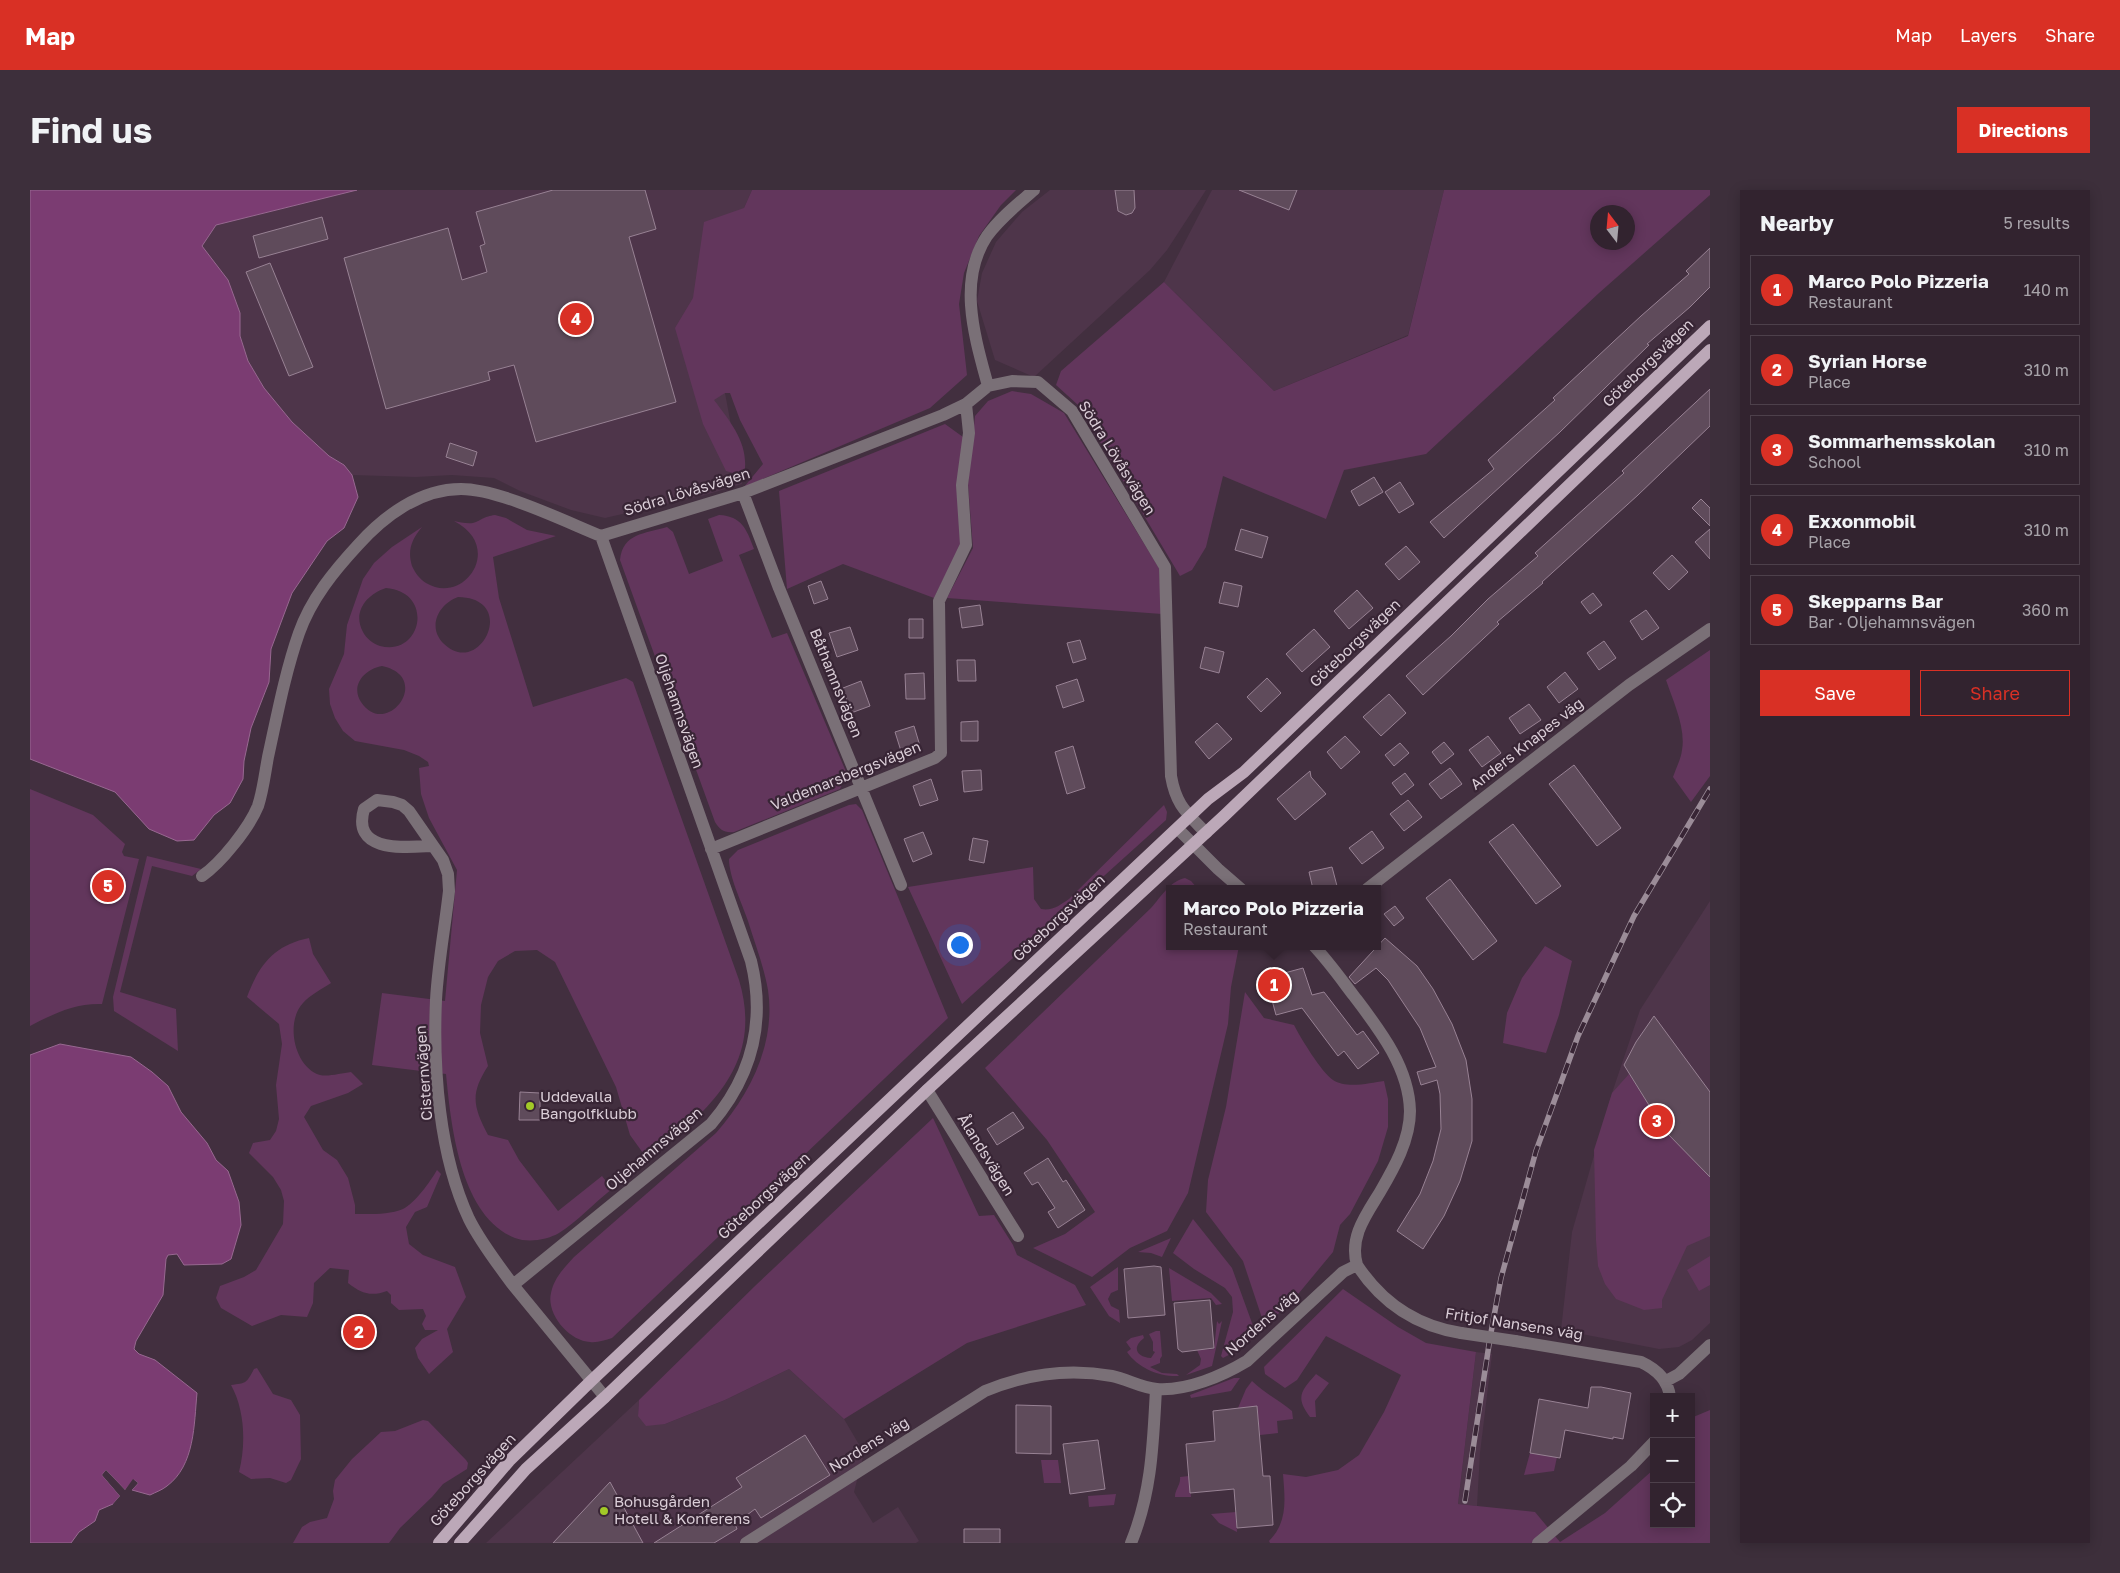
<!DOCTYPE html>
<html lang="en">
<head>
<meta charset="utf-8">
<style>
	body { margin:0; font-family:"Golos Text",sans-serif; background:#3d2f3b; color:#f1f3f6 }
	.controls { position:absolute; right:15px; bottom:15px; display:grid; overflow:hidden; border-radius:0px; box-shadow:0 2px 12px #0003 }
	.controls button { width:45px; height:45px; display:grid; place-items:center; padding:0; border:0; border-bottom:1px solid #4d404b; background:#32232f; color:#f1f3f6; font:25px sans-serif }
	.compass { position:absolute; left:1560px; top:15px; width:45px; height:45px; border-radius:50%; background:#32232f; box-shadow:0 2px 12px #0003; rotate:344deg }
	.you { position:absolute; left:929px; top:754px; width:18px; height:18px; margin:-12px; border:4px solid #fff; border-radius:50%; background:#1a73e8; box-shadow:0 0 0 8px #1a73e833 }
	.badge { display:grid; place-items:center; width:32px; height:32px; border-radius:50%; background:#d93025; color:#fff; font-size:16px; font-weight:700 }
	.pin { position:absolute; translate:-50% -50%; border:2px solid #fff; box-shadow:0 1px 5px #0006 }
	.popup { position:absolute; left:1136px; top:695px; width:215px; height:65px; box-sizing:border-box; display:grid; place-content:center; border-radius:0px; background:#32232f; filter:drop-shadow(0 1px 4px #0005); font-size:16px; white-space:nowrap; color:#a8a4aa }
	.popup b { font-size:19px; color:#f1f3f6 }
	.popup::after { content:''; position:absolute; left:50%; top:100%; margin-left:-10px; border:10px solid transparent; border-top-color:#32232f }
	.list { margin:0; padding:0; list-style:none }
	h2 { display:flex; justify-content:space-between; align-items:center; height:65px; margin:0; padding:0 20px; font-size:21px }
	h2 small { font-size:16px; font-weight:400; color:#a8a4aa }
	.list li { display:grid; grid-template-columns:32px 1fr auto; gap:15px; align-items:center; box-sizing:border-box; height:70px; margin:0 10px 10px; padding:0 10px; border:1px solid #4d404b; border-radius:0px }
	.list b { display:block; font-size:19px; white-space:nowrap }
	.list p { margin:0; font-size:16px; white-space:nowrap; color:#a8a4aa }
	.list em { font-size:16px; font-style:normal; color:#a8a4aa }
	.actions { display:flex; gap:10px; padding:15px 20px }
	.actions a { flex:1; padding:11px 0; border:1px solid #d93025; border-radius:0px; text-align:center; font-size:18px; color:#d93025 }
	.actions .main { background:#d93025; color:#fff }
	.icon { flex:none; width:28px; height:28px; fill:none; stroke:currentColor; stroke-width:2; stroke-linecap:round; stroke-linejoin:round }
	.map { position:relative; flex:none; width:1680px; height:1353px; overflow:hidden; border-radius:0px }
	header { display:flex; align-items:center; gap:30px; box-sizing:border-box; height:70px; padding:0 25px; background:#d93025; color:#fff }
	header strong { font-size:24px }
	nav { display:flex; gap:28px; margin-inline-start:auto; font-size:18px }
	.intro { display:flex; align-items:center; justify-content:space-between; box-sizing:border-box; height:120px; padding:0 30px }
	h1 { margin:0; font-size:35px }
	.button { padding:12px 22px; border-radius:0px; background:#d93025; color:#fff; font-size:18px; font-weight:700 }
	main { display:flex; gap:30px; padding:0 30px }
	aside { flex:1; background:#32232f; border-radius:0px; box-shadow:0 2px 12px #0003 }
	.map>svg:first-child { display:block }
</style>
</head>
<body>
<header>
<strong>Map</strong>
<nav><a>Map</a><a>Layers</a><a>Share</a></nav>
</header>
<div class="intro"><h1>Find us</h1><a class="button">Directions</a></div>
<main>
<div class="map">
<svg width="1680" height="1353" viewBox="0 0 1680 1353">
	<rect width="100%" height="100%" fill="#422f3f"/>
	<!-- built -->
	<path fill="#4e354a" d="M327,0h395l-8,18 -19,185 17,91 -37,11 -100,23 -34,-8 -51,-19 -26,-13 -42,-3 -36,2 -64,-2 -8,-10 -15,-9 -37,-34 -28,-34 -16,-27 -8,-25v-23l-38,-67 14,-21z
		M1020,0h156l-39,60 -17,20 -116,107 -39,-17 -18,-59 5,-28 14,-31 26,-30z
		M1182,0h232l-36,145 -134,56 -110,-109z
		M1680,711v422l-18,17 -13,7 -20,2 -98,-19 11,-98 40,-139 28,-83z
		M1446,1162l16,2 -12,99 -3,53 -19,-2z
		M759,1179l55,50 20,34 -10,39 19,31 25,-16 21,34 -3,2h-430l153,-143 -1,15 27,9 60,-24z"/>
	<!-- green -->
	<path fill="#62365c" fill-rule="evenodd" d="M722,0h264l-15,15 -22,31 -15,37 -5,31 8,71 -37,33 -186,79 19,-23 -23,-44 -10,-27h-5l-11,7c18,24 36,45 30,76l-18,-5 -23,-47 -28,-96 18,-30 11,-76 40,-14z
		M1414,0h266v5l-111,98 -173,161 -82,16 -18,49 -103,-43 -17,71 -14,23 -12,6 -102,-171 -22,-20 5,-14 103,-89 110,109 134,-55zM1598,22v30h-30v-30z
		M982,201l19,3 33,19 95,155 3,46 -215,-16 26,-50 -5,-64 7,-68 13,-15z
		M915,234l18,13 -1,105 -28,56 -91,-34 -56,25 -8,-98z
		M465,325l11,3 21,12 29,6 -63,21 6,41 34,109 93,-29 7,4 106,298c26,87 -33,131 -91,180l-18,-25 -14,-48 -61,-125 -18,-12 -22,1 -17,10 -10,16 -7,28 -1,28 8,33c-18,28 -15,40 0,69l20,5 11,20 39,51 44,-35 10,13c-17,13 -35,33 -53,44 -12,7 -31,10 -44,5 -55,-22 -64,-113 -69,-164l-74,-9 10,-72 63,8 12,-131 -28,-52 -8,-24 -2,-26 10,-2 -1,-4 -9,-6 -15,-6 -49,-9 -12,-10 -8,-13 -5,-14 -1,-15 15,-35 3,-29 16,-46 11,-16 18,-16 30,-20c-10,12 -15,23 -10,39 3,7 8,13 14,17 38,23 79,-36 28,-62 6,1 16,4 22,1 9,-4 7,-5 19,-7zM356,398c49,4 36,69 -6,58 -7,-2 -14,-8 -17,-14 -11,-20 4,-38 23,-44zM428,407c62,1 21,83 -15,46 -16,-17 -4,-39 15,-46zM352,476c52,11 4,74 -21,36 -11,-17 4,-33 21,-36z
		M689,325c23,1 28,15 35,34l-15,6 33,83 15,-5 60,141 -7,15 -106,43c-10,1 -14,-2 -19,-10l-95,-262c3,-27 24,-26 47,-33l6,5 16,42 34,-13 -15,-42z
		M1680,460v126l-19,26 -18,-25c3,-9 8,-18 9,-27 4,-22 -9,-49 -16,-70z
		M0,599l63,26 32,29 -3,8 2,4 15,3 -37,145c-27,-1 -49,10 -72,22z
		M826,614l6,6 86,208 -336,320c-7,2 -15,5 -22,4 -21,-1 -44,-28 -39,-49 3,-15 13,-25 23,-36l142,-124c34,-38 60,-90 52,-143 -4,-23 -13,-46 -20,-69 -6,-18 -19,-44 -19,-62l9,-9 111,-45z
		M1134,615l3,7 -1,8 -204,184 -54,-117 125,-20 1,32 7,10c12,2 19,-4 28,-10z
		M117,666l54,13 -9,7 -40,-10 -32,126 56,17 2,42 -64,-40 -1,-14z
		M1155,688l6,3 7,8h-28v57h69l-8,41 -3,37 -40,169 -21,38 -37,17 -38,29 -59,-29 32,-14 30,-22 -48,-72 -62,-72 166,-160c10,-11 19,-27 34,-30z
		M279,748l4,16 18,29c-9,6 -21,12 -28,20 -18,19 -9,64 17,72 8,2 22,-2 31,-3l12,12 -15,9 -37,13 -7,11 19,33 14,10 11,18 7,27v9c14,0 34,1 48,-5 12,-6 27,-27 34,-39l4,4 -14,33 -12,5 -9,15 3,17 14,11 32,12 11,30 -19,32 6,23 -24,22 -11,-16 -3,-10 7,-9 16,-9h-13l-3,-6 4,-8 -3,-7 -24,1 -8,-7v-8l-4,-4c-17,6 -26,2 -39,-8l1,-13 -19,-2 -16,15 -1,20 -6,14 -26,-2 -29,11 -31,-18 -5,-10 4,-12 24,-9 12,-7 27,-46 1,-23 -3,-11 -8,-13 -24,-24 4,-10 17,-3 6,-9 3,-12 -3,-34 6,-41 -3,-20 -32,-27c12,-32 27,-52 62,-59z
		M1515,756l27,15 -13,54 -13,38 -43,-10 4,-30 15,-35z
		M1215,802l19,26 30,7c6,12 28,48 39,55 13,9 37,3 51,1l4,18v28l-10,34 -28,53 -10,11 -7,27 -34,41 -34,34 -22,-66 -37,-49 2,-32 18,-73z
		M1599,884l36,57 45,46v59l-23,10 -25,54v8l-18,2 -28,-11 -11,-15 -7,-18 -2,-26 -2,-90 18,-57z
		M903,928l46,98 15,-1 19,30 4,10 58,30 11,20 -119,38 -123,76 -55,-50 -64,31 -60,24 -19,2 -8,-10 1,-16 117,-115z
		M1163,1029l39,49 20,55 3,13 -15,13 -17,9 -2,-2 12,-44 -1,-15 -7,-9 -31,-19 -21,-16z
		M1141,1048l-9,19 -11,-4 -13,-1z
		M1680,1066v29l-11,6 -12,-21z
		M1088,1077v23l-7,3 -3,6 3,7 8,4 1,13 -11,-7 -19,-29z
		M1139,1078l42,25 11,11 -6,1 -5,-7 -39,3z
		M1313,1099l55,38 28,16 50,9 -18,152 77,8 25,30 45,-29 49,-44v55h37v-106l19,-8v133h-440l-1,-2c19,-19 16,-41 14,-67l23,3 32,-7 21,-15 25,-43 17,-37 -75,-39 -29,44 -12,8 -20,-14 -1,-7z
		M1187,1131l2,3 3,-3 -10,45 -26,9 14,-10 1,-6 -4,-9 17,-1z
		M1126,1141h4l2,25 -2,3v4l-10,4 12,6 15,1 2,2c-20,1 -41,-8 -52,-24l4,-3 -5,-7 5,-4 12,-3 1,3c-13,10 -7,19 7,20l4,-6 -2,-1v-9l-4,-8z
		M227,1178l16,26 18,6 9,15 1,44 -10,21 -5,3 -16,-5 -19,1 -12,-7c7,-27 6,-62 -8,-87 15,-2 15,-1 23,-16z
		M1286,1184l13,9 -14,18 1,16h-6c-15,-20 -9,-26 6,-43z
		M1204,1188h6l-9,13 -40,7 -1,-3z
		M1222,1191c12,12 27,19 40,30l1,8 -16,2 1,12 -18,2 -3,-28 -19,1 8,-19z
		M393,1230l5,1 38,39 2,3 -1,6 -24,15 -11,13 -32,31 -11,15h-96l9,-16 8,-5 17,-4 7,-19 -1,-8 2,-11 17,-21 29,-27 14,-1z
		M1500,1263l27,4 -3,14 -30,4z
		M1011,1270h17l3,23h-17z
		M1159,1286l2,21h-16c0,-8 6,-12 5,-20z
		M1086,1304l-2,11 -25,2 -1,-11z
		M1206,1322l1,20 -18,-9 -8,-9z"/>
	<!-- water -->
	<path fill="#7b3c72" stroke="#986891" d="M0,0h327l-141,35 -14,21 26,34 12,33v23l8,25 16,27 28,34 37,34 15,9 8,10 6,22 -14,31 -17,13 -35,52 -21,56 -2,33 -18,46 -7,33 -1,18 -13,24 -16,12 -20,25 -17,1 -28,-12 -34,-37 -85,-33z
		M30,854l71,13 21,15 16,14 13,26 26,31 9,17 12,11 11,31 2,23 -10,34 -9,5 -38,1 -7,-11 -9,1 -2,4 -3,36 -27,46 -2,8 5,5 16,6 42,33c-3,31 -2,72 -30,93 -5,4 -11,6 -17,9l-18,-5 6,-7 -4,-3 -9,10 -19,-20 -4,5 18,21 -7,8 -14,6 -4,11 -16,11 -8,11h-41v-488z"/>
	<!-- pier -->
	<path fill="#422f3f" d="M76,1280l19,20 8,-11 5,4 -8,9v-3l4,-6 -10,9 -18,-18 16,22 -7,10 -2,-2 7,-8 -18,-21z"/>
	<!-- building -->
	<path fill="#5f4b5b" stroke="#988294" d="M523,0h92l11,39 -27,8 47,165 -140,40 -22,-77 -26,7 2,8 -104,29 -42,-151 104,-30 14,52 25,-8 -7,-26 5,-2 -9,-32z
		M1085,0h19l1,18 -3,5 -6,2 -8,-4z
		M1209,0h58l-8,20z
		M292,27l6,22 -69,19 -6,-22z
		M1680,58v39l-20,20 -43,37 2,1 -89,87 -116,106 -14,-16 64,-53 -6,-9 67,-60 -2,-2 88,-82 48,-42 -3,-3z
		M240,73l43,104 -24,9 -43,-104z
		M1680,199v37l-72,69 -96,87 1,1 -46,39 2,2 -76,71 -17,-19 45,-40 37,-37 50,-43 -3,-3 89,-80 -2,-2z
		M420,253l27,9 -4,14 -27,-9z
		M1344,287l9,15 -24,14 -8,-15z
		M1370,292l14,22 -15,9 -14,-21z
		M1671,309l9,9v18l-18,-18z
		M1211,339l27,8 -6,21 -27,-8z
		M1680,339v30l-15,-17z
		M1376,356l14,16 -21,18 -14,-16z
		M1642,365l16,17 -19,18 -16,-17z
		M791,391l7,18 -14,5 -6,-18z
		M1194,392l18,4 -4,21 -19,-4z
		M1327,400l16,18 -24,21 -15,-18z
		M1563,403l9,12 -12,9 -9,-12z
		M950,415l3,20 -21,3 -3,-20z
		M1616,420l13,18 -17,12 -12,-19z
		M879,429h14v19h-14z
		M820,437l8,23 -21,7 -8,-24z
		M1284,439l16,18 -28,25 -16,-18z
		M1050,450l6,19 -13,4 -6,-20z
		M1574,451l12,17 -17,12 -12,-17z
		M1175,457l19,5 -5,21 -19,-5z
		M927,470h18l1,21h-18z
		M1535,482l13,17 -19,14 -12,-16z
		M894,483l1,26h-19l-1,-25z
		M1237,488l14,15 -20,19 -14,-15z
		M1047,489l7,22 -21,7 -7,-22z
		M831,491l9,25 -19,7 -8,-25z
		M1359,504l17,19 -25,23 -18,-19z
		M1499,514l12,16 -21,14 -11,-16z
		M948,531v20h-17v-19z
		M1187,533l15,16 -23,20 -14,-17z
		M884,536l6,20 -19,5 -6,-19z
		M1315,546l15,16 -19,17 -14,-17z
		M1458,546l13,17 -19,14 -13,-17z
		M1414,552l10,12 -13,10 -9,-12z
		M1370,553l9,10 -15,13 -9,-11z
		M1043,556l12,42 -18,6 -12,-42z
		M1544,575l47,63 -24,18 -48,-62z
		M1420,578l12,16 -21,15 -12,-15z
		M951,580l1,20 -18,2 -2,-21z
		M1280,581l1,6 15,17 -31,26 -18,-21z
		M1375,583l9,12 -13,10 -9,-12z
		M901,589l7,21 -18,6 -7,-20z
		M1378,610l14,17 -18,14 -14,-17z
		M1483,634l48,62 -25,18 -47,-62z
		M1342,641l12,17 -22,16 -13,-16z
		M893,642l9,22 -19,8 -9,-23z
		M943,648l15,3 -4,22 -15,-3z
		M1302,677l5,19 -24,3 -4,-17z
		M69,683l24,6 -4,17 -24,-6z
		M1420,689l47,62 -24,19 -47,-62z
		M1365,716l9,12 -10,8 -10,-12z
		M1355,748l32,28 16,23 19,35 14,36 6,39v42l-12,40 -16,35 -21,33 -26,-18 23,-37 13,-33 8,-32 -1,-35 -3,-14 -16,5 -4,-13 19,-5 -16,-39 -32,-48 -12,-12 -21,16 -6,-7z
		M1273,778l9,27 12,-3 33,43 6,-4 16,22 -21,16 -14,-18 -6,5 -36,-48 -26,7 -10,-37z
		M1624,826l56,76v85l-45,-46 -41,-66 12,-23z
		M490,902l20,1v27h-21z
		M983,922l11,16 -27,17 -10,-16z
		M1018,968l15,24 3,-2 19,30 -27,18 -10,-16 7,-4 -17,-26 -6,3 -8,-12z
		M1124,1076l7,1 4,48 -37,3 -4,-49z
		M1180,1110l4,48 -32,4 -4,-3 -4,-46z
		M1561,1197h10l30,6 -8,46 -10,-2v2l-48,-9 -5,28 -30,-5 9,-54 49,9z
		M986,1215l35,1v48l-35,-1z
		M1227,1216l6,70h7l3,49 -36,3 -3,-39 -44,4 -4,-49 29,-3 -2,-30z
		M775,1245l25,40 -69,43 -6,-9 -20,15 2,5 -23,14h-60l88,-56 -6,-9z
		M1068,1250l7,49 -35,5 -7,-50z
		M580,1292l33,61h-90z
		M934,1339h36v14h-36z"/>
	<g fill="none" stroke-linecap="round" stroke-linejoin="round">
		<!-- minor -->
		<path stroke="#7a7077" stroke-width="12" d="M958,196c-13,-48 -31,-105 -1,-150 13,-18 31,-32 47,-46
			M713,303l36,95 122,297
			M571,346l142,-43 200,-78 23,-11 22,-18 24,-5 26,1 34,29 93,156 6,209c5,29 15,36 35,57
			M1148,639l40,40 23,20
			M403,656c-26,1 -82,8 -69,-37l13,-9 16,2 9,3 7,6 34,49 5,14 1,17c-4,36 -11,72 -13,109 -3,69 3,155 33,219 12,24 28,44 44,66
			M681,659l224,-91 6,-5 -2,-152 27,-56 -4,-60 7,-52 -3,-29
			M172,686c19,-13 47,-48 56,-70 5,-15 7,-33 10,-49 9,-41 17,-84 31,-124 12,-34 35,-62 59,-88 26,-29 62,-56 103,-56 38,0 103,32 140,47l150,425c15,61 1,115 -40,163l-198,161 92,112
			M1337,699l262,-204 81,-56
			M897,900l91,146
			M1327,1075c25,38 59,61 104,68
			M1485,1151l126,21c15,7 27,17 29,35
			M1636,1191l13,-7 31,-29
			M716,1353l239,-152c41,-17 83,-23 127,-15 15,3 29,12 45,13 30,2 65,-13 90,-28l96,-89 14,-7c-8,-28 9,-50 23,-73 14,-24 30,-52 30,-81 -1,-44 -31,-82 -56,-115 -13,-17 -25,-34 -40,-50
			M1101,1353c21,-51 22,-100 25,-154
			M1508,1353l93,-77 23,-24"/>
		<!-- major -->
		<path stroke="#bca8b8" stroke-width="12" d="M409,1353l70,-82 82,-80 617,-582 36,-27 466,-446
			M430,1353l66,-74 79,-72 322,-307 297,-274 486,-466"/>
		<defs>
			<path id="rail" d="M1435,1311l25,-163 11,-60 35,-127 42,-115 56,-120 76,-127"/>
		</defs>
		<!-- rail casing -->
		<use href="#rail" stroke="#9b8c98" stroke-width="5.5"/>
		<!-- rail -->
		<use href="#rail" stroke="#382535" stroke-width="4" stroke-dasharray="11" stroke-linecap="butt"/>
		<!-- minor-bridge -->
		<path stroke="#7a7077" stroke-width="12" d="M1431,1143l54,8"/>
	</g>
	<!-- markers -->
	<g fill="#a2c927" stroke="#382535" stroke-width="2">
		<circle cx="500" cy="916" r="5"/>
		<circle cx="574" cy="1321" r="5"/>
	</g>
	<g text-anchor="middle" stroke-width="4.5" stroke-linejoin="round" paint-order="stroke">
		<!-- street labels -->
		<g font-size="15" fill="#dbced8" stroke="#382535">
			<text transform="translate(1618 173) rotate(-44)" y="5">Göteborgsvägen</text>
			<text transform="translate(1087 268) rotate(58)" y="5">Södra Lövåsvägen</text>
			<text transform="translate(657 302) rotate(-17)" y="5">Södra Lövåsvägen</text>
			<text transform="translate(1325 453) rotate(-44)" y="5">Göteborgsvägen</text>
			<text transform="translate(806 493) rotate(68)" y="5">Båthamnsvägen</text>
			<text transform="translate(649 521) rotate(71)" y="5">Oljehamnsvägen</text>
			<text transform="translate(1497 554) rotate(-38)" y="5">Anders Knapes väg</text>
			<text transform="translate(816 586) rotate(-22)" y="5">Valdemarsbergsvägen</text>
			<text transform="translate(1029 728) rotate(-43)" y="5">Göteborgsvägen</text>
			<text transform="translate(394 883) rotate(-94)" y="5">Cisternvägen</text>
			<text transform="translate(624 959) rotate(-40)" y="5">Oljehamnsvägen</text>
			<text transform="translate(956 965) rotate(58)" y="5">Ålandsvägen</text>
			<text transform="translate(734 1006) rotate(-43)" y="5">Göteborgsvägen</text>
			<text transform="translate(1232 1133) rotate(-41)" y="5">Nordens väg</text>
			<text transform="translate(1484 1134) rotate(9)" y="5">Fritjof Nansens väg</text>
			<text transform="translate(839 1255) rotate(-32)" y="5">Nordens väg</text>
			<text transform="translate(443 1290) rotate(-48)" y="5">Göteborgsvägen</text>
		</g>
		<!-- poi labels -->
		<g font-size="15" fill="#dbced8" stroke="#382535" text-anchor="start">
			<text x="510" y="912">Uddevalla<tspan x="510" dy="17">Bangolfklubb</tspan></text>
			<text x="584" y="1317">Bohusgården<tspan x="584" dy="17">Hotell &amp; Konferens</tspan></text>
		</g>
	</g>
</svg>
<div class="controls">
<button>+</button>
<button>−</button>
<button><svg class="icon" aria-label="locate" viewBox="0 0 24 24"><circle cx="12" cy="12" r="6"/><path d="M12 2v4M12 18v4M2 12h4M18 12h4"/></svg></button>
</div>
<svg class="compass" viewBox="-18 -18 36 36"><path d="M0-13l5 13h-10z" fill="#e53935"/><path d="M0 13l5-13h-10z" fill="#a8a4aa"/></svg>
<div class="you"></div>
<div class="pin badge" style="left:1244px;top:795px">1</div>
<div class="popup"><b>Marco Polo Pizzeria</b>Restaurant</div>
<div class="pin badge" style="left:329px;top:1142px">2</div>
<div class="pin badge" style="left:1627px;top:931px">3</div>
<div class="pin badge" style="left:546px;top:129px">4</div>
<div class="pin badge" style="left:78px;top:696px">5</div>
</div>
<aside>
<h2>Nearby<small>5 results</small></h2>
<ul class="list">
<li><span class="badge">1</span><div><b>Marco Polo Pizzeria</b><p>Restaurant</p></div><em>140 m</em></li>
<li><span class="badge">2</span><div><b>Syrian Horse</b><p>Place</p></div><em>310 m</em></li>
<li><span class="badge">3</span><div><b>Sommarhemsskolan</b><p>School</p></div><em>310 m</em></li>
<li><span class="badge">4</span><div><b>Exxonmobil</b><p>Place</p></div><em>310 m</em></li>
<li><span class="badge">5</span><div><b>Skepparns Bar</b><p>Bar · Oljehamnsvägen</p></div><em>360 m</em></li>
</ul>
<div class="actions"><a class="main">Save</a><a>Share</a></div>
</aside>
</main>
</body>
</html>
